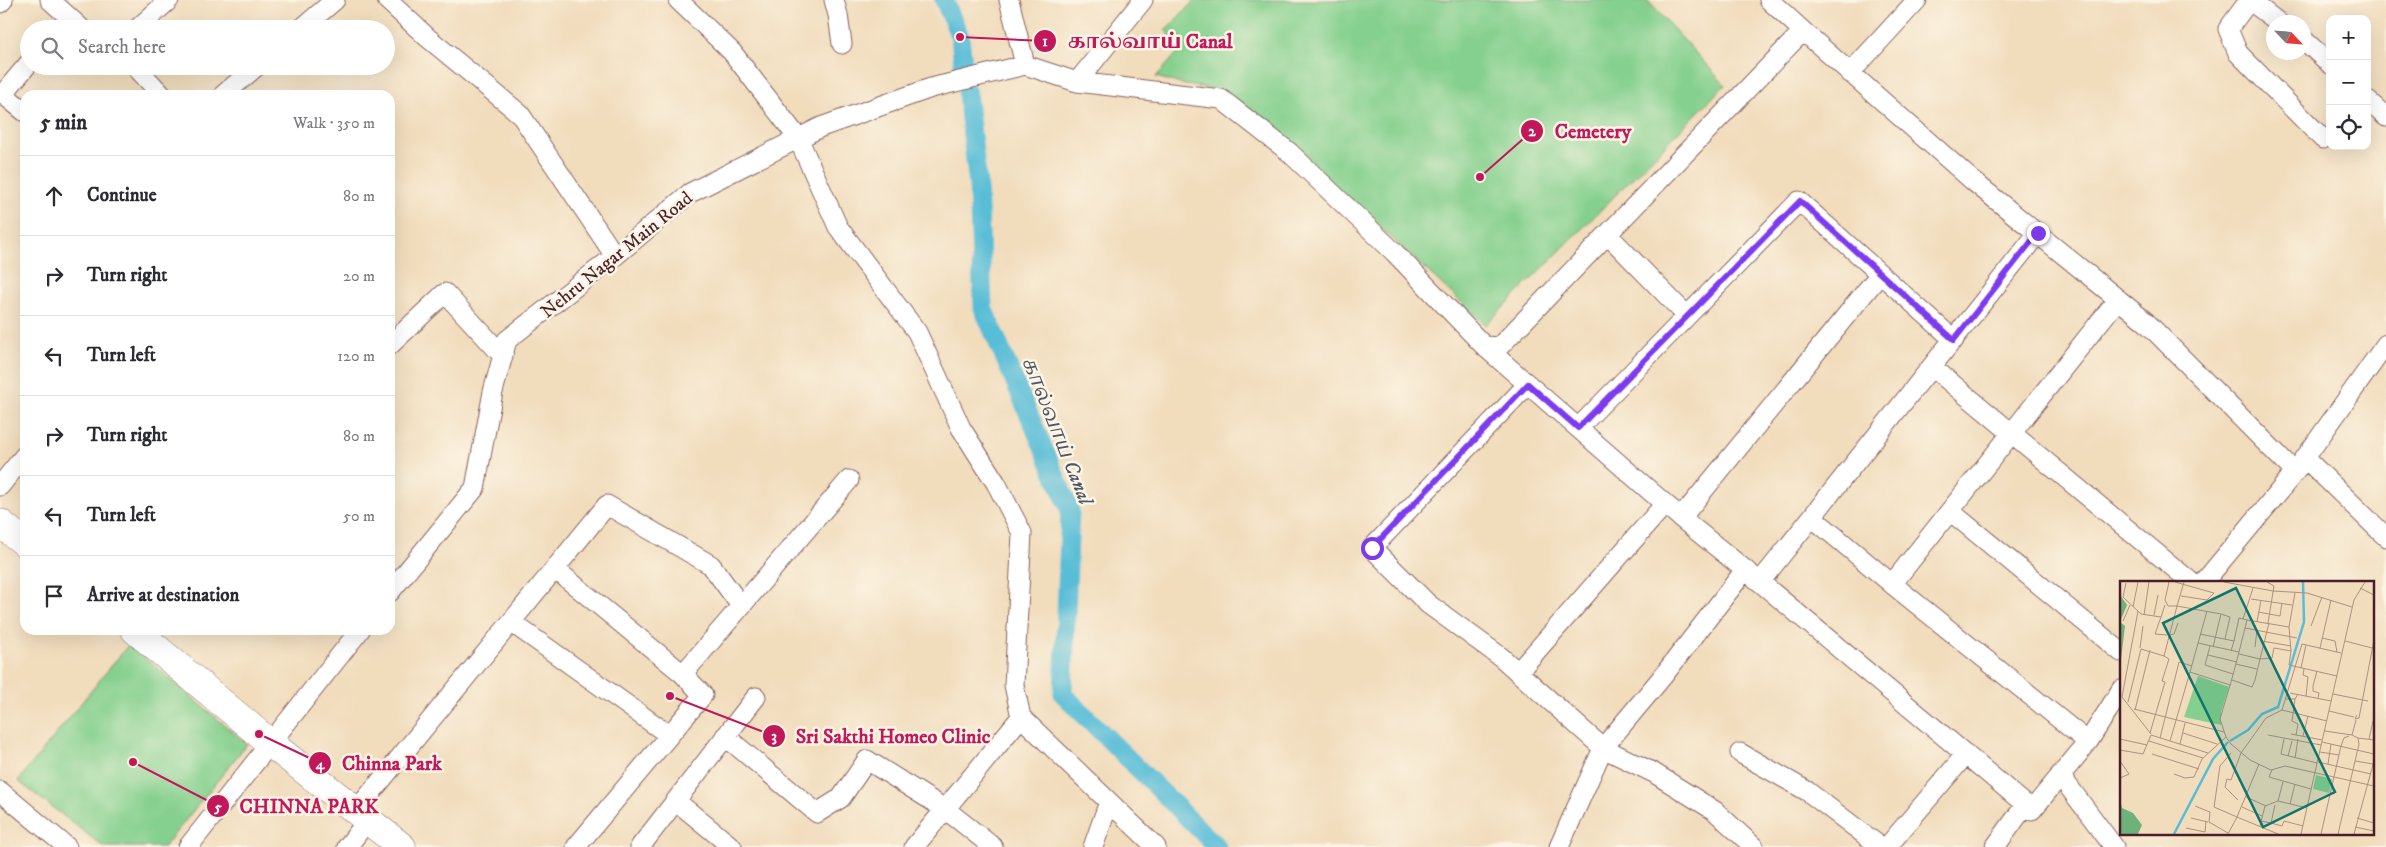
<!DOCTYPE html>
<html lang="en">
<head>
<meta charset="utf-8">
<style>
	body { margin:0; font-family:"IM FELL DW Pica","Noto Serif Tamil",serif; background:#f2f2f3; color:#2b2b33 }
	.controls { position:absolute; right:15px; top:15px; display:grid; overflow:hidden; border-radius:10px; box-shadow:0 5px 20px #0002 }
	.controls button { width:45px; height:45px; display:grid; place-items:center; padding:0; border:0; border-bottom:1px solid #e1e1e2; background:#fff; color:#2b2b33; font:25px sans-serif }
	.compass { position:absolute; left:2266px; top:15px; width:45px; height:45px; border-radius:50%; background:#fff; box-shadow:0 5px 20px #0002; rotate:116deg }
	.stop { position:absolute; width:15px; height:15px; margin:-11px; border:4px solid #7c3aed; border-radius:50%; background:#fff }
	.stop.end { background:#7c3aed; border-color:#fff; box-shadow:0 1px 5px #0008 }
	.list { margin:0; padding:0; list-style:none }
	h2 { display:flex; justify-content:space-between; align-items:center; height:65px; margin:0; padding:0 20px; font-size:21px }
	h2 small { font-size:16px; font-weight:400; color:#7c7c81 }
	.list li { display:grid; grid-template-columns:32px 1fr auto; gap:15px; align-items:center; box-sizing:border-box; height:80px; padding:0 20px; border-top:1px solid #e1e1e2 }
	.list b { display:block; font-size:19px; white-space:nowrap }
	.list em { font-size:16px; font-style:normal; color:#7c7c81 }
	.icon { flex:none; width:28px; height:28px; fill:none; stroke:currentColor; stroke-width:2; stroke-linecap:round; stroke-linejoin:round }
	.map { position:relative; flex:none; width:2386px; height:847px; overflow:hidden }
	.search { position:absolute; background:#fff; box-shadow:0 5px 20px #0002; left:20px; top:20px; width:375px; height:55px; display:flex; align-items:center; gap:12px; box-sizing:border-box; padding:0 18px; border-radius:28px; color:#7c7c81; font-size:19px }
	.panel { position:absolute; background:#fff; box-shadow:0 5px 20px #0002; left:20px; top:90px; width:375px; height:545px; border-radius:15px }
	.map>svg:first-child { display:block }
</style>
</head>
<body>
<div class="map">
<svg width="2386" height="847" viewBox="0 0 2386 847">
	<rect width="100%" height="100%" fill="#fcf5e5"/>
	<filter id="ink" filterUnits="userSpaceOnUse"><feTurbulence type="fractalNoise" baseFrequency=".02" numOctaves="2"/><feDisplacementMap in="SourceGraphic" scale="10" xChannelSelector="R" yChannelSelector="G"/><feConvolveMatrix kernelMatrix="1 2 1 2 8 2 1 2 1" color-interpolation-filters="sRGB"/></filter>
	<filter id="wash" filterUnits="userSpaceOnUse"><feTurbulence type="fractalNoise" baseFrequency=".0096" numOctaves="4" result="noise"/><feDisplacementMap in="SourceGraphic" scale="20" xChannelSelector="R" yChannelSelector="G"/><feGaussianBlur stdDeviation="1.12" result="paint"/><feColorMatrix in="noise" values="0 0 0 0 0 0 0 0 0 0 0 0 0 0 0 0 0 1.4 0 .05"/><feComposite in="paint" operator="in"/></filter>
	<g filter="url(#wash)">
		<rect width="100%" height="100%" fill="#f1dcbc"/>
		<!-- green -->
		<path fill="#85d08e" stroke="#68785c" d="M1195,0h452l78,85 -239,240 -114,-105 -152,-130 -35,-5 -29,-8 26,-29 -17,-18z
			M129,644l118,100 -83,103h-60l-86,-66z"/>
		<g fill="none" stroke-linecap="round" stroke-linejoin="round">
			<!-- canal -->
			<path stroke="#59bdd7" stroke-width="19" d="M944,0l16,37 3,27
				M967,93l11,92 5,123 87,202 -7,184 154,153"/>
		</g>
	</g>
	<g filter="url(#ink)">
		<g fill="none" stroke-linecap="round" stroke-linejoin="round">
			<defs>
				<path id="street" d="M50,0l32,29
					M387,0l41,38 92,76 95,142
					M678,0l54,52 66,86 40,89 79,105 44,96 35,55 26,50 -8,152 7,32 135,130
					M834,0l4,15 4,29
					M1009,0l16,65
					M1769,0l34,31
					M2249,0l29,22
					M2248,2l-20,27 10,24 85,86
					M0,3l3,-3
					M137,29l32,-29
					M301,29l34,-29
					M2304,40l26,24
					M1025,65l52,17 144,17 68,53 105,100 90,94 15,1 304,-316 170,150 173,141 149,150
					M135,66l27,29
					M1850,73l67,-73
					M1077,82l66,-82
					M223,95l34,-29
					M2367,100l19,17
					M25,112l-22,-18 26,-31
					M1607,234l80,82
					M390,345l55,-52 58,63
					M1484,346l197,172 79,64 278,-349
					M1932,367l259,215
					M1528,384l-156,164 56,56 73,53 102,91 60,-72 82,-106
					M1578,428l221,-227 155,139
					M2305,458l81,79
					M0,486l25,-31
					M1950,511l171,141
					M1681,518l199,-244
					M1813,518l79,66 226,-285
					M555,569l128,105
					M1760,582l272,228 56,-68 -196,-158
					M2204,582l91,-110 91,-128
					M390,592l85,-104 18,-96 14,-52 108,-84 75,-63 131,-66 110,-39 94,-23
					M511,622l158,113
					M1518,672l147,-168
					M725,736l92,77 24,-15 26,-38 78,49 48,38
					M2088,742l33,-52
					M1740,753l67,38 74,56
					M2060,775l54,72
					M0,791l67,56
					M676,801l56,46
					M356,811l251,-306 104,60 30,41
					M188,847l172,-217
					M347,847l21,-27
					M576,847l127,-152 -20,-21 166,-194
					M640,847l116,-150
					M914,847l107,-130
					M1093,847l16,-45
					M1559,847l44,-99 51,25 61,38 39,36
					M1887,847l79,-93
					M1995,847l31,-43"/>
				<path id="primary" d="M0,523l25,20
					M135,630l135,113 132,104"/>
			</defs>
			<!-- street casing -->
			<use href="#street" stroke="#84615e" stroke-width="21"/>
			<!-- primary casing -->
			<use href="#primary" stroke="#84615e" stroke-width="29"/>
			<!-- street -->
			<use href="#street" stroke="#fff" stroke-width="19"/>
			<!-- primary -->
			<use href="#primary" stroke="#fff" stroke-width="28"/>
		</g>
	</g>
	<g fill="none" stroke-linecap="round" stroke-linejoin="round" filter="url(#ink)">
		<!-- route -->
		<path stroke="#7c3aed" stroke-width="6" d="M1372,548l156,-164 50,44 222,-227 154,139 84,-107"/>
	</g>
	<g text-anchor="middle" stroke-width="5" stroke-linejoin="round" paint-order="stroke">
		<!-- street labels -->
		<g font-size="19" fill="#4a1f2b" stroke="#fcf5e5">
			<text transform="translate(616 254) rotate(-39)" y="7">Nehru Nagar Main Road</text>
		</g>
		<!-- water labels -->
		<g font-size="20" font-style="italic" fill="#4f5667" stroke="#fcf5e5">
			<text transform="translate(1058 431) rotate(68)" y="7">கால்வாய் Canal</text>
		</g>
	</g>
	<!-- overview -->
	<g transform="translate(2120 581)">
		<rect width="254" height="254" fill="#f1dcbc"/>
		<path d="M78,95l31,11 -8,25v13l-37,-8zM196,194l16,4 -3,14 -16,-4z" fill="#85d08e"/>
		<path d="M0,14l7,10 -7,17 5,4 -5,42zM0,219l2,8 11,5 9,12 -4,9h-18z" fill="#6cb279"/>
		<path fill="none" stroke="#59bdd7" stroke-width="2.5" d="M110,160l18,-11 14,-16 16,-7 26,-85 -1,-40M54,253l39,-75 15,-17"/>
		<path fill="none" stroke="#ae9082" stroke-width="1" d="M49,1l-4,18 3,6h9l7,-24M55,1l39,11 -7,7 -26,-4M104,1l49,9 34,2 45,14M147,1l7,4 -6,37M6,2l-3,14 18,17 20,3 4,-12M240,7l14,7M131,18l41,6M13,26l5,-25M18,30l-16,86 29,37M87,30l-17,61 40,13 -10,34 6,18 5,7 19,16 21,10 14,-4 89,20M138,31l22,4 2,-13M101,33l9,3 -5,22M24,34l5,-33M34,34l4,-20M41,36l-6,17 12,1M123,38l10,-31M127,39l42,7 6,-34M3,40l7,-16M137,41l4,-22M149,42l-9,36 12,-1 2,-10 17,3 -2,-24M191,45l11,-29M125,47l52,10M80,53l34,7 -3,10M49,54l5,-1 4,-11M202,57l13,3 2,11M114,60l5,-23 8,2 -8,32M142,60l29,5M225,60l27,7M78,62l41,9 -9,34M90,65l-5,19 28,9M135,66l2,-17M20,67l3,-22M200,67l11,-48M171,70l-2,14 48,11M88,74l29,7M116,83l21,5M181,87l5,-23M184,88l-1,6 5,2 -2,19M197,90l-4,15v5l6,2 -1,5M112,99l20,7 3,-7 5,-21 -21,-5M170,112l41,8M213,113l35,7M165,118h10l3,-5M175,118l-3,22 6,3 -2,11M8,121l13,-53 23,7M14,128l90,23M15,129l15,-60M162,129l45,11M209,130l25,6M237,134l-2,4 4,-1 15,-78M205,150l27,4 6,3 1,6 -21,90M30,152l15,-51 -3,-1 7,-22 -5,-3 13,-50 44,8 -8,33M63,152l34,11M171,153l31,6M148,154l53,10M232,154l4,-15M183,155l5,-20M40,157l19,-76 13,4M238,157l16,2M0,158l27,6M164,158l-3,15 36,9M249,158l4,-18M29,160l54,17M50,160l20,-69M202,161l52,12M60,163l5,-21M0,169l23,4 8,-19 57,18M200,171l19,3M111,172l-11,13 -6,41 23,10 22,-53M32,173l47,15M168,175l4,-15M175,177l3,-19M0,180l9,13 -9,4M235,180l18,3M198,181l53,12M208,183l3,-20M152,189l-3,7 42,12M54,193l11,4 9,-1 8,-18 24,-22M163,201l-5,19 29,7M126,216l20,9M118,219l-13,-13 2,-8 4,1 10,-27 25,-35 16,-8 20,-66 39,9M170,223l5,-20M75,225l15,6 -1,10 19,11M122,226l20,9M71,237l17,4M237,237l17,5M141,240l10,2 4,-18M151,242l11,3 2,-5 19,5M140,245l5,-20 13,-5M235,246l19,4M66,247l19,4 1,-11M108,253l9,-17 41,17M181,253l53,-234 11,-18M201,253l20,-88 3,-8 5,-2M234,253l20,-73"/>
		<path fill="#0f766e" fill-opacity="0.15" stroke="#0f766e" stroke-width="2.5" d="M116,7l99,204 -72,35 -100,-204z"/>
		<rect width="254" height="254" fill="none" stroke="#4a1f2b" stroke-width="2.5"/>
	</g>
	<!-- callouts -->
	<path fill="none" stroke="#c2185b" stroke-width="2" d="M960 37L1045 41M1480 177L1532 131M670 696L774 736M259 734L320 763M133 762L218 806"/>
	<g fill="#c2185b" stroke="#fcf5e5" stroke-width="2">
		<circle cx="960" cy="37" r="5"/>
		<circle cx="1480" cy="177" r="5"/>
		<circle cx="670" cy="696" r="5"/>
		<circle cx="259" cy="734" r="5"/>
		<circle cx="133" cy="762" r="5"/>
		<circle cx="1045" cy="41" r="12"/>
		<circle cx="1532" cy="131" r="12"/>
		<circle cx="774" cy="736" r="12"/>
		<circle cx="320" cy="763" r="12"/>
		<circle cx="218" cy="806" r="12"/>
	</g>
	<g font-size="15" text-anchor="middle" font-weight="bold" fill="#fff">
		<text x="1045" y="46">1</text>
		<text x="1532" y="136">2</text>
		<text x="774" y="741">3</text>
		<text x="320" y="769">4</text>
		<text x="218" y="812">5</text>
	</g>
	<g font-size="20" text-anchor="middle" font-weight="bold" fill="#c2185b" stroke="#fcf5e5" stroke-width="5" stroke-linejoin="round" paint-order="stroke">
		<text x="1150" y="48">கால்வாய் Canal</text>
		<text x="1593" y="138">Cemetery</text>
		<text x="893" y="743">Sri Sakthi Homeo Clinic</text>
		<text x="392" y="770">Chinna Park</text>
		<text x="309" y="813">CHINNA PARK</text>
	</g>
</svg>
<div class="controls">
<button>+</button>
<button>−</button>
<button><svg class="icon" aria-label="locate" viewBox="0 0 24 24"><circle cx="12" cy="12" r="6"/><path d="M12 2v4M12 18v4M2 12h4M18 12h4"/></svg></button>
</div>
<svg class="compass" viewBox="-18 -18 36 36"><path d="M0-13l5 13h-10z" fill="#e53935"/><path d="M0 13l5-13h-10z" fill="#7c7c81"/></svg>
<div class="stop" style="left:1372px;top:548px"></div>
<div class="stop end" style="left:2038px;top:233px"></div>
<div class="search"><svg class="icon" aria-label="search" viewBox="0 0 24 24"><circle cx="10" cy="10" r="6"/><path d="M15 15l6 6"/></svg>Search here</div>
<section class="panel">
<h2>5 min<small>Walk · 350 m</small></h2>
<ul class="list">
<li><svg class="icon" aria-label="ahead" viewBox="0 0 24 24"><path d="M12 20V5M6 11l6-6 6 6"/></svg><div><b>Continue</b></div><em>80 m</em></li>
<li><svg class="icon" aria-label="right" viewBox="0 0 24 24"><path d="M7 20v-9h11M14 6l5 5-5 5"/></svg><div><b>Turn right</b></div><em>20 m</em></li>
<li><svg class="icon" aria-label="left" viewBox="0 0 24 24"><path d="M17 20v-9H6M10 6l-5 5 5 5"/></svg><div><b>Turn left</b></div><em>120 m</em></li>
<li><svg class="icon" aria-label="right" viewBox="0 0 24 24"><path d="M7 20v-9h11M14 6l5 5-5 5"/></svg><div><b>Turn right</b></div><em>80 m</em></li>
<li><svg class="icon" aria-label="left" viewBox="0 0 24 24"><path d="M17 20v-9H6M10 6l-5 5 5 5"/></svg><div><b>Turn left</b></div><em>50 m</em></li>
<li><svg class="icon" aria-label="arrive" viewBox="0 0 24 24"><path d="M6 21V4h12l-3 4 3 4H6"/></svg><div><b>Arrive at destination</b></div></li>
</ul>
</section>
</div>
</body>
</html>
